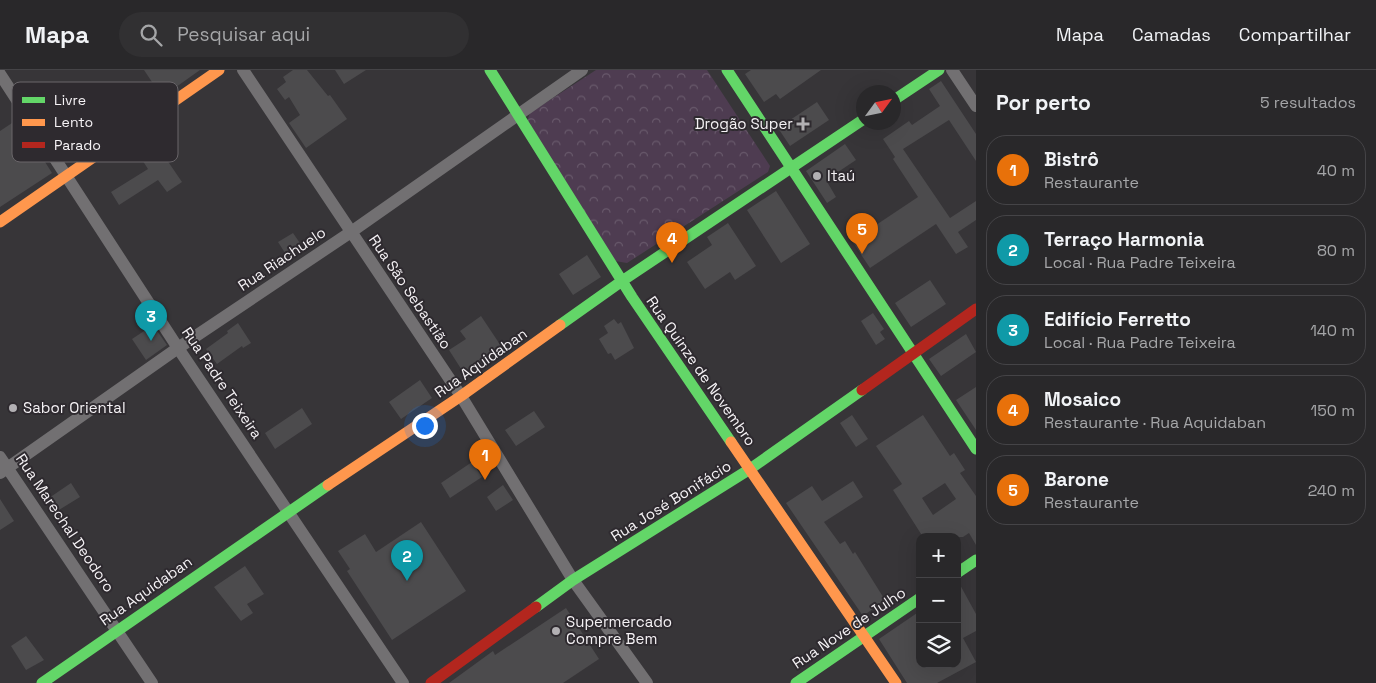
<!DOCTYPE html>
<html lang="pt">
<head>
<meta charset="utf-8">
<style>
	body { margin:0; font-family:"Space Grotesk",sans-serif; background:#313032; color:#f1f3f6 }
	.controls { position:absolute; right:15px; bottom:15px; display:grid; overflow:hidden; border-radius:10px; box-shadow:0 5px 20px #0002 }
	.controls button { width:45px; height:45px; display:grid; place-items:center; padding:0; border:0; border-bottom:1px solid #454447; background:#29282a; color:#f1f3f6; font:25px sans-serif }
	.compass { position:absolute; left:856px; top:15px; width:45px; height:45px; border-radius:50%; background:#29282a; box-shadow:0 5px 20px #0002; rotate:57deg }
	.you { position:absolute; left:424px; top:355px; width:18px; height:18px; margin:-12px; border:4px solid #fff; border-radius:50%; background:#1a73e8; box-shadow:0 0 0 8px #1a73e833 }
	.badge { display:grid; place-items:center; width:32px; height:32px; border-radius:50%; background:#b2b0b3; color:#fff; font-size:16px; font-weight:700 }
	.pin { position:absolute; translate:-50% -41px; filter:drop-shadow(0 1px 2px #0008) }
	.pin::after { content:''; position:absolute; top:26px; width:18px; height:15px; background:inherit; clip-path:polygon(0 0,100% 0,50% 100%) }
	.list { margin:0; padding:0; list-style:none }
	h2 { display:flex; justify-content:space-between; align-items:center; height:65px; margin:0; padding:0 20px; font-size:21px }
	h2 small { font-size:16px; font-weight:400; color:#a5a6a8 }
	.list li { display:grid; grid-template-columns:32px 1fr auto; gap:15px; align-items:center; box-sizing:border-box; height:70px; margin:0 10px 10px; padding:0 10px; border:1px solid #454447; border-radius:20px }
	.list b { display:block; font-size:19px; white-space:nowrap }
	.list p { margin:0; font-size:16px; white-space:nowrap; color:#a5a6a8 }
	.list em { font-size:16px; font-style:normal; color:#a5a6a8 }
	.icon { flex:none; width:28px; height:28px; fill:none; stroke:currentColor; stroke-width:2; stroke-linecap:round; stroke-linejoin:round }
	.map { position:relative; flex:none; width:976px; height:613px; overflow:hidden }
	header { display:flex; align-items:center; gap:30px; box-sizing:border-box; height:70px; padding:0 25px; background:#29282a; border-bottom:1px solid #454447 }
	header strong { font-size:24px }
	nav { display:flex; gap:28px; margin-inline-start:auto; font-size:18px }
	.search { width:350px; height:45px; background:#313032; display:flex; align-items:center; gap:12px; box-sizing:border-box; padding:0 18px; border-radius:28px; color:#a5a6a8; font-size:19px }
	main { display:flex }
	aside { flex:1; background:#29282a }
	.map>svg:first-child { display:block }
</style>
</head>
<body>
<header>
<strong>Mapa</strong>
<div class="search"><svg class="icon" aria-label="search" viewBox="0 0 24 24"><circle cx="10" cy="10" r="6"/><path d="M15 15l6 6"/></svg>Pesquisar aqui</div>
<nav><a>Mapa</a><a>Camadas</a><a>Compartilhar</a></nav>
</header>
<main>
<div class="map">
<svg width="976" height="613" viewBox="0 0 976 613">
	<defs>
		<pattern id="park-crowns" width="20" height="18" patternUnits="userSpaceOnUse" patternTransform="scale(1.25)"><rect width="20" height="18" fill="#4e3c51"/><path d="M2 6a3 3 0 1 1 6 0M12 15a3 3 0 1 1 6 0" fill="none" stroke="#68596b"/></pattern>
	</defs>
	<rect width="100%" height="100%" fill="#373538"/>
	<!-- park -->
	<path fill="url(#park-crowns)" d="M596,0h111l63,96 -2,6 -141,91 -12,-2 -88,-140 3,-8z"/>
	<!-- building -->
	<path fill="#4c4b4d" fill-rule="evenodd" d="M144,0h56l-38,27z
		M293,0h14l21,26 2,-1 17,24 -41,29 -17,-25 11,-8 -11,-18 -4,3 -8,-11 9,-7 -3,-5z
		M335,0h31l-22,14z
		M751,0h70l-41,29 -4,-5 -12,8 -19,-28z
		M941,11l35,53v27l-27,-41 -46,29 47,69 26,-17v19l-18,12 10,15 -12,7 -20,-30 -66,44 -18,-27 66,-44 -25,-38 2,-2 -12,-18 26,-18 3,4 28,-19 -11,-17z
		M817,32l12,18 -39,26 -12,-18z
		M18,49l34,54 -52,34v-76z
		M156,74l26,38 -15,10 -9,-12 -39,25 -8,-13 37,-23 -9,-14z
		M845,74l11,16 -30,20 10,17 -9,6 -21,-32z
		M776,121l34,53 -29,19 -34,-53z
		M728,153l28,43 -21,14 -5,-8 -25,17 -18,-27 25,-17 -5,-8z
		M293,163l9,13 -15,10 -9,-14z
		M587,185l14,22 -28,18 -14,-21z
		M930,210l16,24 -35,23 -16,-24z
		M873,243l11,16 -4,3 5,7 -9,6 -15,-24z
		M481,246l22,33 -38,26 -16,-25 17,-11 -6,-8z
		M614,249l4,5 3,-2 13,26 -19,12 -4,-7 -3,1 -9,-15 9,-6 -4,-7z
		M238,253l13,20 -8,5 -1,-2 -25,18 -11,-15 22,-16 -1,-2z
		M153,255l14,20 -21,15 -14,-21z
		M966,264l10,18 -35,24 -12,-17z
		M420,310l12,18 -31,21 -12,-17z
		M976,317v43l-20,-30z
		M302,338l10,16 -37,25 -10,-16z
		M534,341l11,16 -29,19 -11,-16z
		M852,345l16,24 -12,8 -16,-24z
		M923,345l27,41 4,-3 11,17 -5,3 16,23v49l-7,-12 -6,4h-40l-30,-47 9,-6 -26,-38zM945,413l11,16 -23,16 -11,-17z
		M472,392l10,15 -32,21 -9,-15z
		M853,411l10,16 -39,25 16,22 5,-3 8,13 2,-2 30,48 -22,16 -77,-113 26,-17 10,15z
		M71,413l9,14 -26,16 -8,-13z
		M503,415l10,15 -17,11 -9,-14z
		M0,429l14,22 -14,9z
		M421,452l45,69 -74,49 -45,-69 3,-2 -12,-18 27,-17 11,18z
		M245,496l19,28 -17,10 6,9 -12,8 -27,-34z
		M959,513l17,31v17l-13,7 13,24 -39,21h-30l-28,-44 41,-28v53h37v-80z
		M566,538l33,51 -36,24h-114l44,-32 2,4z
		M26,566l18,24 -18,10 -15,-24z"/>
	<g fill="none" stroke-linecap="round" stroke-linejoin="round">
		<!-- street -->
		<path stroke="#727072" stroke-width="12" d="M243,0l218,326 112,184 74,103
			M952,0l24,36
			M0,4l178,274 225,335
			M0,387l152,226
			M0,403l178,-125 173,-116 231,-162"/>
		<!-- fast -->
		<path stroke="#63d668" stroke-width="11" d="M490,0l142,227 99,145
			M727,0l249,379
			M894,30l45,-30
			M560,255l62,-44 242,-162
			M957,503l19,-13
			M536,537l37,-27 177,-111 112,-79
			M42,613l286,-198
			M796,613l124,-85"/>
		<!-- slow -->
		<path stroke="#ff974d" stroke-width="11" d="M0,152l219,-152
			M731,372l165,241
			M328,415l133,-89 99,-71"/>
		<!-- jam -->
		<path stroke="#b3261e" stroke-width="11" d="M862,320l114,-81
			M431,613l105,-76"/>
	</g>
	<!-- markers -->
	<g fill="#b2b0b3" stroke="#2e2a2f" stroke-width="2">
		<path d="M800.5 46.5h5v5h5v5h-5v5h-5v-5h-5v-5h5z"/>
		<circle cx="817" cy="106" r="5"/>
		<circle cx="13" cy="338" r="5"/>
		<circle cx="556" cy="561" r="5"/>
	</g>
	<g text-anchor="middle" stroke-width="4" stroke-linejoin="round" paint-order="stroke">
		<!-- poi labels -->
		<g font-size="15" fill="#f5f2f5" stroke="#2e2a2f" text-anchor="start">
			<text x="793" y="59" text-anchor="end">Drogão Super</text>
			<text x="827" y="111">Itaú</text>
			<text x="23" y="343">Sabor Oriental</text>
			<text x="566" y="557">Supermercado<tspan x="566" dy="17">Compre Bem</tspan></text>
		</g>
		<!-- street labels -->
		<g font-size="15" fill="#f5f2f5" stroke="#2e2a2f">
			<text transform="translate(282 189) rotate(-34)" y="5">Rua Riachuelo</text>
			<text transform="translate(410 222) rotate(56)" y="5">Rua São Sebastião</text>
			<text transform="translate(481 293) rotate(-35)" y="5">Rua Aquidaban</text>
			<text transform="translate(701 301) rotate(55)" y="5">Rua Quinze de Novembro</text>
			<text transform="translate(222 313) rotate(56)" y="5">Rua Padre Teixeira</text>
			<text transform="translate(671 431) rotate(-32)" y="5">Rua José Bonifácio</text>
			<text transform="translate(65 453) rotate(56)" y="5">Rua Marechal Deodoro</text>
			<text transform="translate(146 521) rotate(-35)" y="5">Rua Aquidaban</text>
			<text transform="translate(849 558) rotate(-34)" y="5">Rua Nove de Julho</text>
		</g>
	</g>
	<!-- legend -->
	<rect x="12" y="12" width="166" height="80" rx="8" fill="#2e2a2f" stroke="#6a666a" stroke-width="1"/>
	<rect x="22" y="27" width="23" height="6" fill="#63d668"/>
	<rect x="22" y="49" width="23" height="7" fill="#ff974d"/>
	<rect x="22" y="72" width="23" height="6" fill="#b3261e"/>
	<g font-size="14" fill="#f5f2f5">
		<text x="54" y="35">Livre</text>
		<text x="54" y="57">Lento</text>
		<text x="54" y="80">Parado</text>
	</g>
</svg>
<div class="controls">
<button>+</button>
<button>−</button>
<button><svg class="icon" aria-label="layers" viewBox="0 0 24 24"><path d="M12 4l9 5-9 5-9-5zM3 14l9 5 9-5"/></svg></button>
</div>
<svg class="compass" viewBox="-18 -18 36 36"><path d="M0-13l5 13h-10z" fill="#e53935"/><path d="M0 13l5-13h-10z" fill="#a5a6a8"/></svg>
<div class="you"></div>
<div class="pin badge" style="left:485px;top:410px;background:#e8710a">1</div>
<div class="pin badge" style="left:407px;top:511px;background:#0f9aa8">2</div>
<div class="pin badge" style="left:151px;top:271px;background:#0f9aa8">3</div>
<div class="pin badge" style="left:672px;top:193px;background:#e8710a">4</div>
<div class="pin badge" style="left:862px;top:184px;background:#e8710a">5</div>
</div>
<aside>
<h2>Por perto<small>5 resultados</small></h2>
<ul class="list">
<li><span class="badge" style="background:#e8710a">1</span><div><b>Bistrô</b><p>Restaurante</p></div><em>40 m</em></li>
<li><span class="badge" style="background:#0f9aa8">2</span><div><b>Terraço Harmonia</b><p>Local · Rua Padre Teixeira</p></div><em>80 m</em></li>
<li><span class="badge" style="background:#0f9aa8">3</span><div><b>Edifício Ferretto</b><p>Local · Rua Padre Teixeira</p></div><em>140 m</em></li>
<li><span class="badge" style="background:#e8710a">4</span><div><b>Mosaico</b><p>Restaurante · Rua Aquidaban</p></div><em>150 m</em></li>
<li><span class="badge" style="background:#e8710a">5</span><div><b>Barone</b><p>Restaurante</p></div><em>240 m</em></li>
</ul>
</aside>
</main>
</body>
</html>
